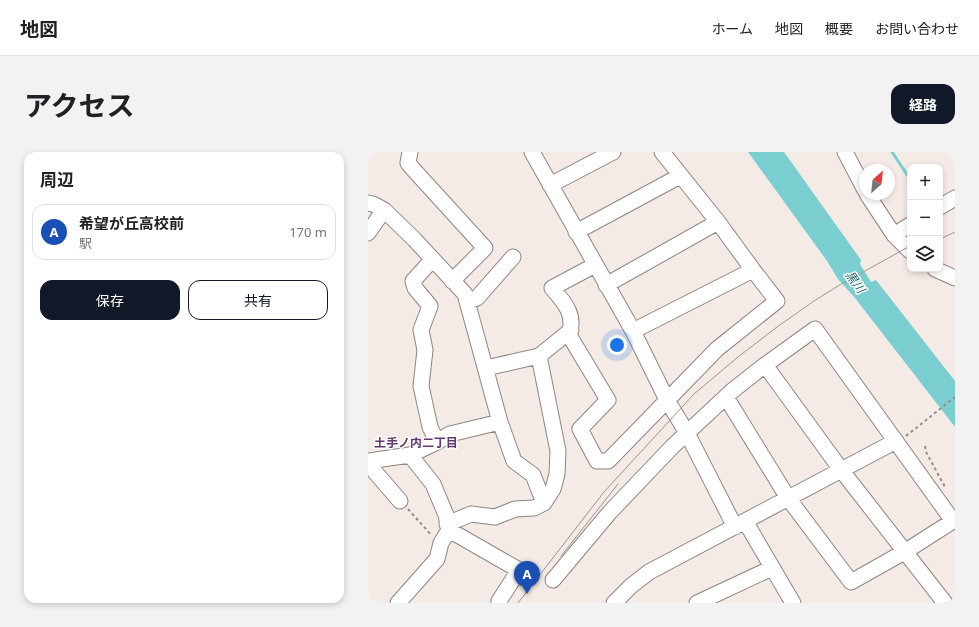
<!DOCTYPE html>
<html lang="ja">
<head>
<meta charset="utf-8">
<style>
	body { margin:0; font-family:"Noto Sans","Noto Sans JP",sans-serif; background:#f2f2f2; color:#202124 }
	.controls { position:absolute; right:12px; top:12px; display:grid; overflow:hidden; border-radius:8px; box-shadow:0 2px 6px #0003 }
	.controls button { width:36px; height:36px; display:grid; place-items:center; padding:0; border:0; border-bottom:1px solid #e0e0e0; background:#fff; color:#202124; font:20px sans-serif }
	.compass { position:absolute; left:491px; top:12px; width:36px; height:36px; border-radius:50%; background:#fff; box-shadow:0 2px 6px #0003; rotate:27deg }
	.you { position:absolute; left:249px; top:193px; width:14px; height:14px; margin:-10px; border:3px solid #fff; border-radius:50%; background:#1a73e8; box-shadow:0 0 0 6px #1a73e833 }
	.badge { display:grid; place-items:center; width:26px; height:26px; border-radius:50%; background:#111827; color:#fff; font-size:13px; font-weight:700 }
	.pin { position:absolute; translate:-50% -33px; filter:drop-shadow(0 1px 2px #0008) }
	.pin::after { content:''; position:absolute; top:21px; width:14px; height:12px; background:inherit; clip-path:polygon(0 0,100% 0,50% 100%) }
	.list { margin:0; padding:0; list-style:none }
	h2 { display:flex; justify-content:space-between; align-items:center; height:52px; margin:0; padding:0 16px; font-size:17px }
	h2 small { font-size:13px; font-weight:400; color:#757577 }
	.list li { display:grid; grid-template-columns:26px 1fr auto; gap:12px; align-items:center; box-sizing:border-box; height:56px; margin:0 8px 8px; padding:0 8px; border:1px solid #e0e0e0; border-radius:12px }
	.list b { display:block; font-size:15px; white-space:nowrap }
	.list p { margin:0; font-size:13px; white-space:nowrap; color:#757577 }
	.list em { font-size:13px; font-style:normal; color:#757577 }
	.actions { display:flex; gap:8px; padding:12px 16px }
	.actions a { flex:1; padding:9px 0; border:1px solid #111827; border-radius:12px; text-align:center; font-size:14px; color:#111827 }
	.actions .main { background:#111827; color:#fff }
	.icon { flex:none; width:22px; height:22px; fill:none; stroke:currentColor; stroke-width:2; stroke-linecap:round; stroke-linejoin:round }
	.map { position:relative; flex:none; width:587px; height:451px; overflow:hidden; border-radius:12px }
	header { display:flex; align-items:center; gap:24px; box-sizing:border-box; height:56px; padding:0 20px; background:#fff; border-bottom:1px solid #e0e0e0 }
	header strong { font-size:19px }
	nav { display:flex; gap:22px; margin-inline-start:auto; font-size:14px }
	.intro { display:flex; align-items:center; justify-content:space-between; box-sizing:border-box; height:96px; padding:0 24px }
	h1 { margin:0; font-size:28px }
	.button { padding:10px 18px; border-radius:12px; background:#111827; color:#fff; font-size:14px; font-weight:700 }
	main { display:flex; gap:24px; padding:0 24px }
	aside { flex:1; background:#fff; border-radius:12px; box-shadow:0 2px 6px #0003 }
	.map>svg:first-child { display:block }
</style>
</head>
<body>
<header>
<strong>地図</strong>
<nav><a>ホーム</a><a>地図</a><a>概要</a><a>お問い合わせ</a></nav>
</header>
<div class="intro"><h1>アクセス</h1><a class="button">経路</a></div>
<main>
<aside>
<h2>周辺<small></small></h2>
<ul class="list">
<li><span class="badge" style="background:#1a4fb4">A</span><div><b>希望が丘高校前</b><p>駅</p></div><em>170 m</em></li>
</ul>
<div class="actions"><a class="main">保存</a><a>共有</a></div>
</aside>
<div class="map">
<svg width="587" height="451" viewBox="0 0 587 451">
	<rect width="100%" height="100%" fill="#f5ebe6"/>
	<!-- water -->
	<path fill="#7bced0" d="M380,0h36l77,108 -1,4 11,18 5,-2 79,101v46l-100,-129 -17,-19 -11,-18z"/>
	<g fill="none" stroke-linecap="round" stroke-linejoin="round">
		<!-- stream -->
		<path stroke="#7bced0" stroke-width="3" d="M524,0l18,27"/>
		<defs>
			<path id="minor" d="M42,0l-2,11 5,6 72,79 -33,33
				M164,0l101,179 34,69 20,33 48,94
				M477,0l20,38
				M182,33l63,-33
				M499,42l27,41 16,16
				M0,51l5,1 11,6 30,29 51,55 35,128 -50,12 -13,8 -27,13 -42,6
				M572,55l15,-9
				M208,80l104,-56
				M0,81l16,-23
				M526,83l16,-10
				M64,108l-19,21 2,7 15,18 -9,24 4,20 -4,36 9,41 7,15
				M227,113l-43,23c12,14 24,26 17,47l39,65 -28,29 17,32h11l109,-112 60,-48 -24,-31
				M567,117l20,9
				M238,133l112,-63
				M99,149l10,-3 36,-41
				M265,179l120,-61 -35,-48 -56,-70
				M171,204l32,-26
				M397,213l77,106 103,132
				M118,216l53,-12 19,95 -1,23 -4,15 -9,14
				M42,303l23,29 13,31 3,15 70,40 -20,31 1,2
				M3,309l4,11 25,29
				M377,369l48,82
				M79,372l24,-10 24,3 20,-8 19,-1 10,-5 -11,-28 -19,-14 -14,-39
				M185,428l57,-68 63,-66 59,-55 33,-26 50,-36 138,192 -47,30 -55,31 -63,-84 -62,-101
				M30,451l39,-44 4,-16 8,-13
				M246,451l17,-17 18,-14 247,-131
				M329,451l75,-35"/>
		</defs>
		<!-- minor casing -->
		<use href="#minor" stroke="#8e8581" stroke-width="17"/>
		<!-- path -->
		<path stroke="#938c89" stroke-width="2" stroke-dasharray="3 3" stroke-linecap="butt" d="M538,284l49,-39
			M557,294l1,6 19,35
			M40,357l24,27"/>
		<!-- minor -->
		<use href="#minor" stroke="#fff" stroke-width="15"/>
		<!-- tram -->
		<path stroke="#9a9490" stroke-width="1" d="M572,87l15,-7
			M193,404l57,-72
			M150,451l86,-111 90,-98 44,-37 39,-30 37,-26 24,-15 72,-40"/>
	</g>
	<g text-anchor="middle" stroke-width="3" stroke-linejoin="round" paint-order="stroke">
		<!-- water labels -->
		<g font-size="12" font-style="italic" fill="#1d6264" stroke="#fff">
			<text transform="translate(487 130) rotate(54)" y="4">黒川</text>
		</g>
		<!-- neighbourhood labels -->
		<g font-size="12" font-weight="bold" fill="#613a71" stroke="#fff">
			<text x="48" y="295">土手ノ内二丁目</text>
		</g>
	</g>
</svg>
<div class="controls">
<button>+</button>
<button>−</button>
<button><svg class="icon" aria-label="layers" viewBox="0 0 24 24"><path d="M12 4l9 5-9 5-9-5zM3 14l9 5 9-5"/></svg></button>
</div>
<svg class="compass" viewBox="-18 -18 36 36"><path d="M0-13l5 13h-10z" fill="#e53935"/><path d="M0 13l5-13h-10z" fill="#757577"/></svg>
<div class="you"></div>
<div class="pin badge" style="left:159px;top:442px;background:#1a4fb4">A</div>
</div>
</main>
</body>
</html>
